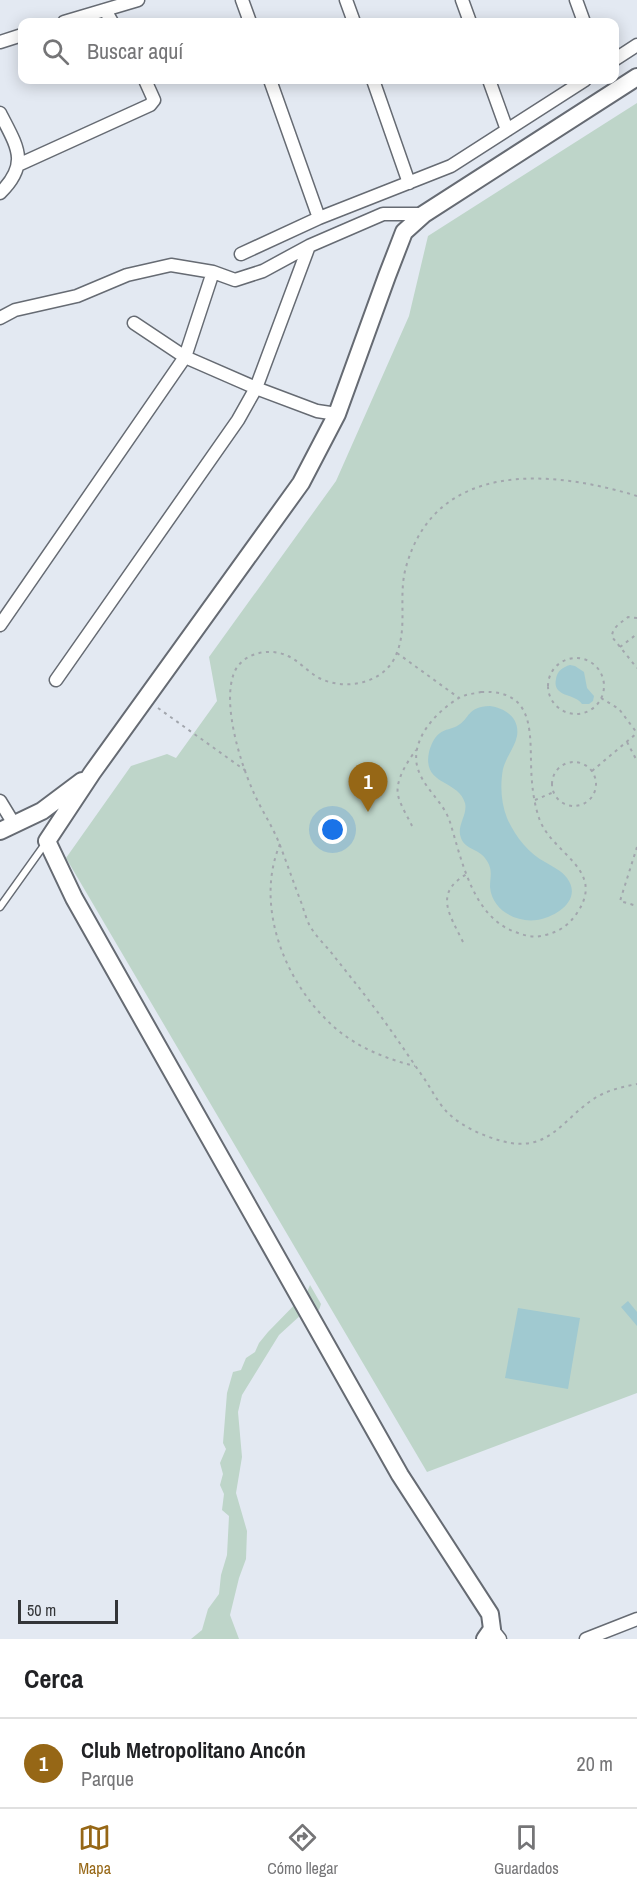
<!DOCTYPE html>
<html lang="es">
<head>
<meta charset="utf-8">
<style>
	body { margin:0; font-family:"Archivo Narrow",sans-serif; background:#f2f2f2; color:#202124 }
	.scale { position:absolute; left:18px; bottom:15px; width:100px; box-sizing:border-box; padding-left:6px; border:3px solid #333538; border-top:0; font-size:16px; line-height:21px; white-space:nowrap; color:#333538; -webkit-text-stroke:4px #e3e9f2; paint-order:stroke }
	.you { position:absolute; left:333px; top:830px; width:21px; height:21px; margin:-15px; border:4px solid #fff; border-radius:50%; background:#1a73e8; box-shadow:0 0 0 9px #1a73e833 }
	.badge { display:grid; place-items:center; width:39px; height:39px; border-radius:50%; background:#966716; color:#fff; font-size:20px; font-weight:700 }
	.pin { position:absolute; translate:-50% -50px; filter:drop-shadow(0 2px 3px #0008) }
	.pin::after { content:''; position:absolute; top:32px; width:21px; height:18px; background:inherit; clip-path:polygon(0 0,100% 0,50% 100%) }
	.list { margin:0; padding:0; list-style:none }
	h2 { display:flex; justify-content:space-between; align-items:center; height:78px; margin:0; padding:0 24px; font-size:26px }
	h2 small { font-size:20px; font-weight:400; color:#757577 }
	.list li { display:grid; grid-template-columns:39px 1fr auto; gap:18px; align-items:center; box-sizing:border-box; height:90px; padding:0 24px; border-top:2px solid #e0e0e0 }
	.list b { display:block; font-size:22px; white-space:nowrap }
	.list p { margin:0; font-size:20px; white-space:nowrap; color:#757577 }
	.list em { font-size:20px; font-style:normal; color:#757577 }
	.icon { flex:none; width:33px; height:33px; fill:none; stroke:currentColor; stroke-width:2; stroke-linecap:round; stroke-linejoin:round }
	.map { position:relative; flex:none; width:637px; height:1639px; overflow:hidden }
	.search { position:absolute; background:#fff; box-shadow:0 3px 15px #0003; left:18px; right:18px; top:18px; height:66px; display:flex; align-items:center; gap:15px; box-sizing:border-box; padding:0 21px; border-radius:12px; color:#757577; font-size:22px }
	.sheet { height:168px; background:#fff }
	nav { display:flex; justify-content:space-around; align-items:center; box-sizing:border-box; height:84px; border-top:2px solid #e0e0e0; background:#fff; font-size:16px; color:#757577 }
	nav a { display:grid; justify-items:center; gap:3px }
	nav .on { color:#966716 }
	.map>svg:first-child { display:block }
</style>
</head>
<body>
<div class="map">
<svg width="637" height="1639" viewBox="0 0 637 1639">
	<rect width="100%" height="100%" fill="#e3e9f2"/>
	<!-- green -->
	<path fill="#bed5c9" d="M637,103v1290l-210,79 -361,-614 65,-92 36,-12 9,4 41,-57 -8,-44 127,-176 73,-165 19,-80z
		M310,1285l11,19 -2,6 -16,3 -24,22 -37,60 -4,17 4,45 -6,36 11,38 -1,28 -7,19 -9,37 9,24h-48l11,-9 6,-21 11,-15 2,-19 6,-20 2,-39 -7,-6 2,-16 -4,-9 3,-11 -3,-11 6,-14 -3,-6 4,-50 6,-21 8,-2 5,-12 9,-6 4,-9 9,-11 39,-40z"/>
	<!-- water -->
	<path fill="#a0c9d0" d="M570,665l5,1 9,6 3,16 7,8 -1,5 -4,3h-7c-7,-11 -30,-6 -26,-25 1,-8 7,-12 14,-14z
		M490,706c15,2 30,12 27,30 -2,11 -11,21 -14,33 -3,16 -2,34 4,49 8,18 21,35 38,44 8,5 16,8 22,16 16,22 -11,39 -30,42 -21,3 -45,-10 -47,-33 0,-10 3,-17 -3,-26 -6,-12 -22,-11 -26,-23 -5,-12 7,-23 4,-35 -7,-24 -43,-17 -36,-51 2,-7 5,-15 11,-19 5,-4 12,-4 17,-7 14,-8 9,-19 33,-20z
		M628,1301l9,11v14l-16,-19z
		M518,1308l62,10 -12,71 -63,-11z"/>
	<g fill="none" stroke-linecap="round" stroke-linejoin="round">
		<defs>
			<path id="lane" d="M0,907l45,-63"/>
			<path id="street" d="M242,0l8,22
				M346,0l8,22
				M462,0l8,22
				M576,0l8,22
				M105,10l7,12
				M64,22l74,-22
				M0,42l22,-7
				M614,60l23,-15
				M270,80l49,138
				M373,80l36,103
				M489,80l18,50
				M0,113c16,32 31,50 0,80
				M18,165l132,-60 4,-5 -9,-20
				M241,254l78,-36 132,-52 134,-86
				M0,318l15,-8 62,-14 50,-21 44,-10 42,7 22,8 28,-9 46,-25 74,-32h41
				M134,323l51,34 71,31 61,23 20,3
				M0,625l185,-268 28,-85
				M56,680l182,-260 18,-32 53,-142
				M0,801l14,23
				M492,1629l8,10
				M586,1639l51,-20"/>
			<path id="secondary" d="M0,831l42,-20 40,-30
				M485,1639l7,-10 -2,-15 -90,-139 -326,-577 -27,-57 45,-68 209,-290 36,-69 50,-138 17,-44 20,-18 213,-137"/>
		</defs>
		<!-- lane casing -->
		<use href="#lane" stroke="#666b73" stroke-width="9"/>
		<!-- street casing -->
		<use href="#street" stroke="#666b73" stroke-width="15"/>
		<!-- secondary casing -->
		<use href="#secondary" stroke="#666b73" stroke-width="20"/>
		<!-- path -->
		<path stroke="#a2a6ad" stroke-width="2" stroke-dasharray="3 4.5" stroke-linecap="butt" d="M637,496c-85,-26 -201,-37 -231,71 -9,32 4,64 -13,94 -15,24 -50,29 -74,17 -11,-6 -20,-17 -31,-22 -19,-9 -46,-3 -54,17 -12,31 6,89 19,118 8,19 21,37 28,57 7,18 13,36 20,54 3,8 5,17 9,24 5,9 13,17 20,25 14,18 29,36 43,55 17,22 32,45 48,68 9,12 15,26 25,37 14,15 37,25 56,30 47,13 60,-22 93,-43 13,-8 27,-11 42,-14
			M637,618l-9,-1c-7,6 -16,10 -16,20l25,31
			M620,647l17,-13
			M397,653l62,45
			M548 686a28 28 0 1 1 56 0a28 28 0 1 1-56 0Z
			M481,692c60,-3 47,50 51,90 1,12 3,24 7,36 12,36 68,51 38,95 -8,12 -18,19 -32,22 -9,3 -19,1 -27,-2 -45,-14 -56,-72 -68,-111 -6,-19 -24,-32 -31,-50 -12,-29 16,-60 40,-74 6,-4 14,-4 22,-6z
			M601,698l18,11 18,24
			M158,708l88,63
			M627,742l10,19
			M552 784a22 22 0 1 1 44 0a22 22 0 1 1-44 0Z
			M592,771l45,-38
			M535,800l19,-8
			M412,826c-4,-9 -12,-21 -14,-31 -3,-15 10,-34 18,-45
			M280,844c-26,62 5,139 53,182 23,21 53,33 82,40
			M637,847l-17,54 17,5
			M463,942c-13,-27 -30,-49 4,-68"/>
		<!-- lane -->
		<use href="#lane" stroke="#fff" stroke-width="6"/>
		<!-- street -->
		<use href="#street" stroke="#fff" stroke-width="12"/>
		<!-- secondary -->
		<use href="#secondary" stroke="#fff" stroke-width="16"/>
	</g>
</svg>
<div class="scale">50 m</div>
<div class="you"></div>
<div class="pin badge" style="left:368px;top:812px">1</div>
<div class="search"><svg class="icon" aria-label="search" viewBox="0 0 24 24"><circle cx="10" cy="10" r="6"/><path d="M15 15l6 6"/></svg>Buscar aquí</div>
</div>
<section class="sheet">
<h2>Cerca<small></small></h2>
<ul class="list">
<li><span class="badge">1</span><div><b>Club Metropolitano Ancón</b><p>Parque</p></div><em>20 m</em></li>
</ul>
</section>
<nav>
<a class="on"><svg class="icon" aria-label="map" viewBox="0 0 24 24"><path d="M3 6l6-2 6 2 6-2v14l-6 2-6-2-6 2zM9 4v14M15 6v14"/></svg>Mapa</a>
<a><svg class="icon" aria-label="directions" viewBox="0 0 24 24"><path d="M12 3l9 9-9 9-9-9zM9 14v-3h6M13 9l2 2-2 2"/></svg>Cómo llegar</a>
<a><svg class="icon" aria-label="saved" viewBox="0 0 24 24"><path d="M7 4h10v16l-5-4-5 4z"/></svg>Guardados</a>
</nav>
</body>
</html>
